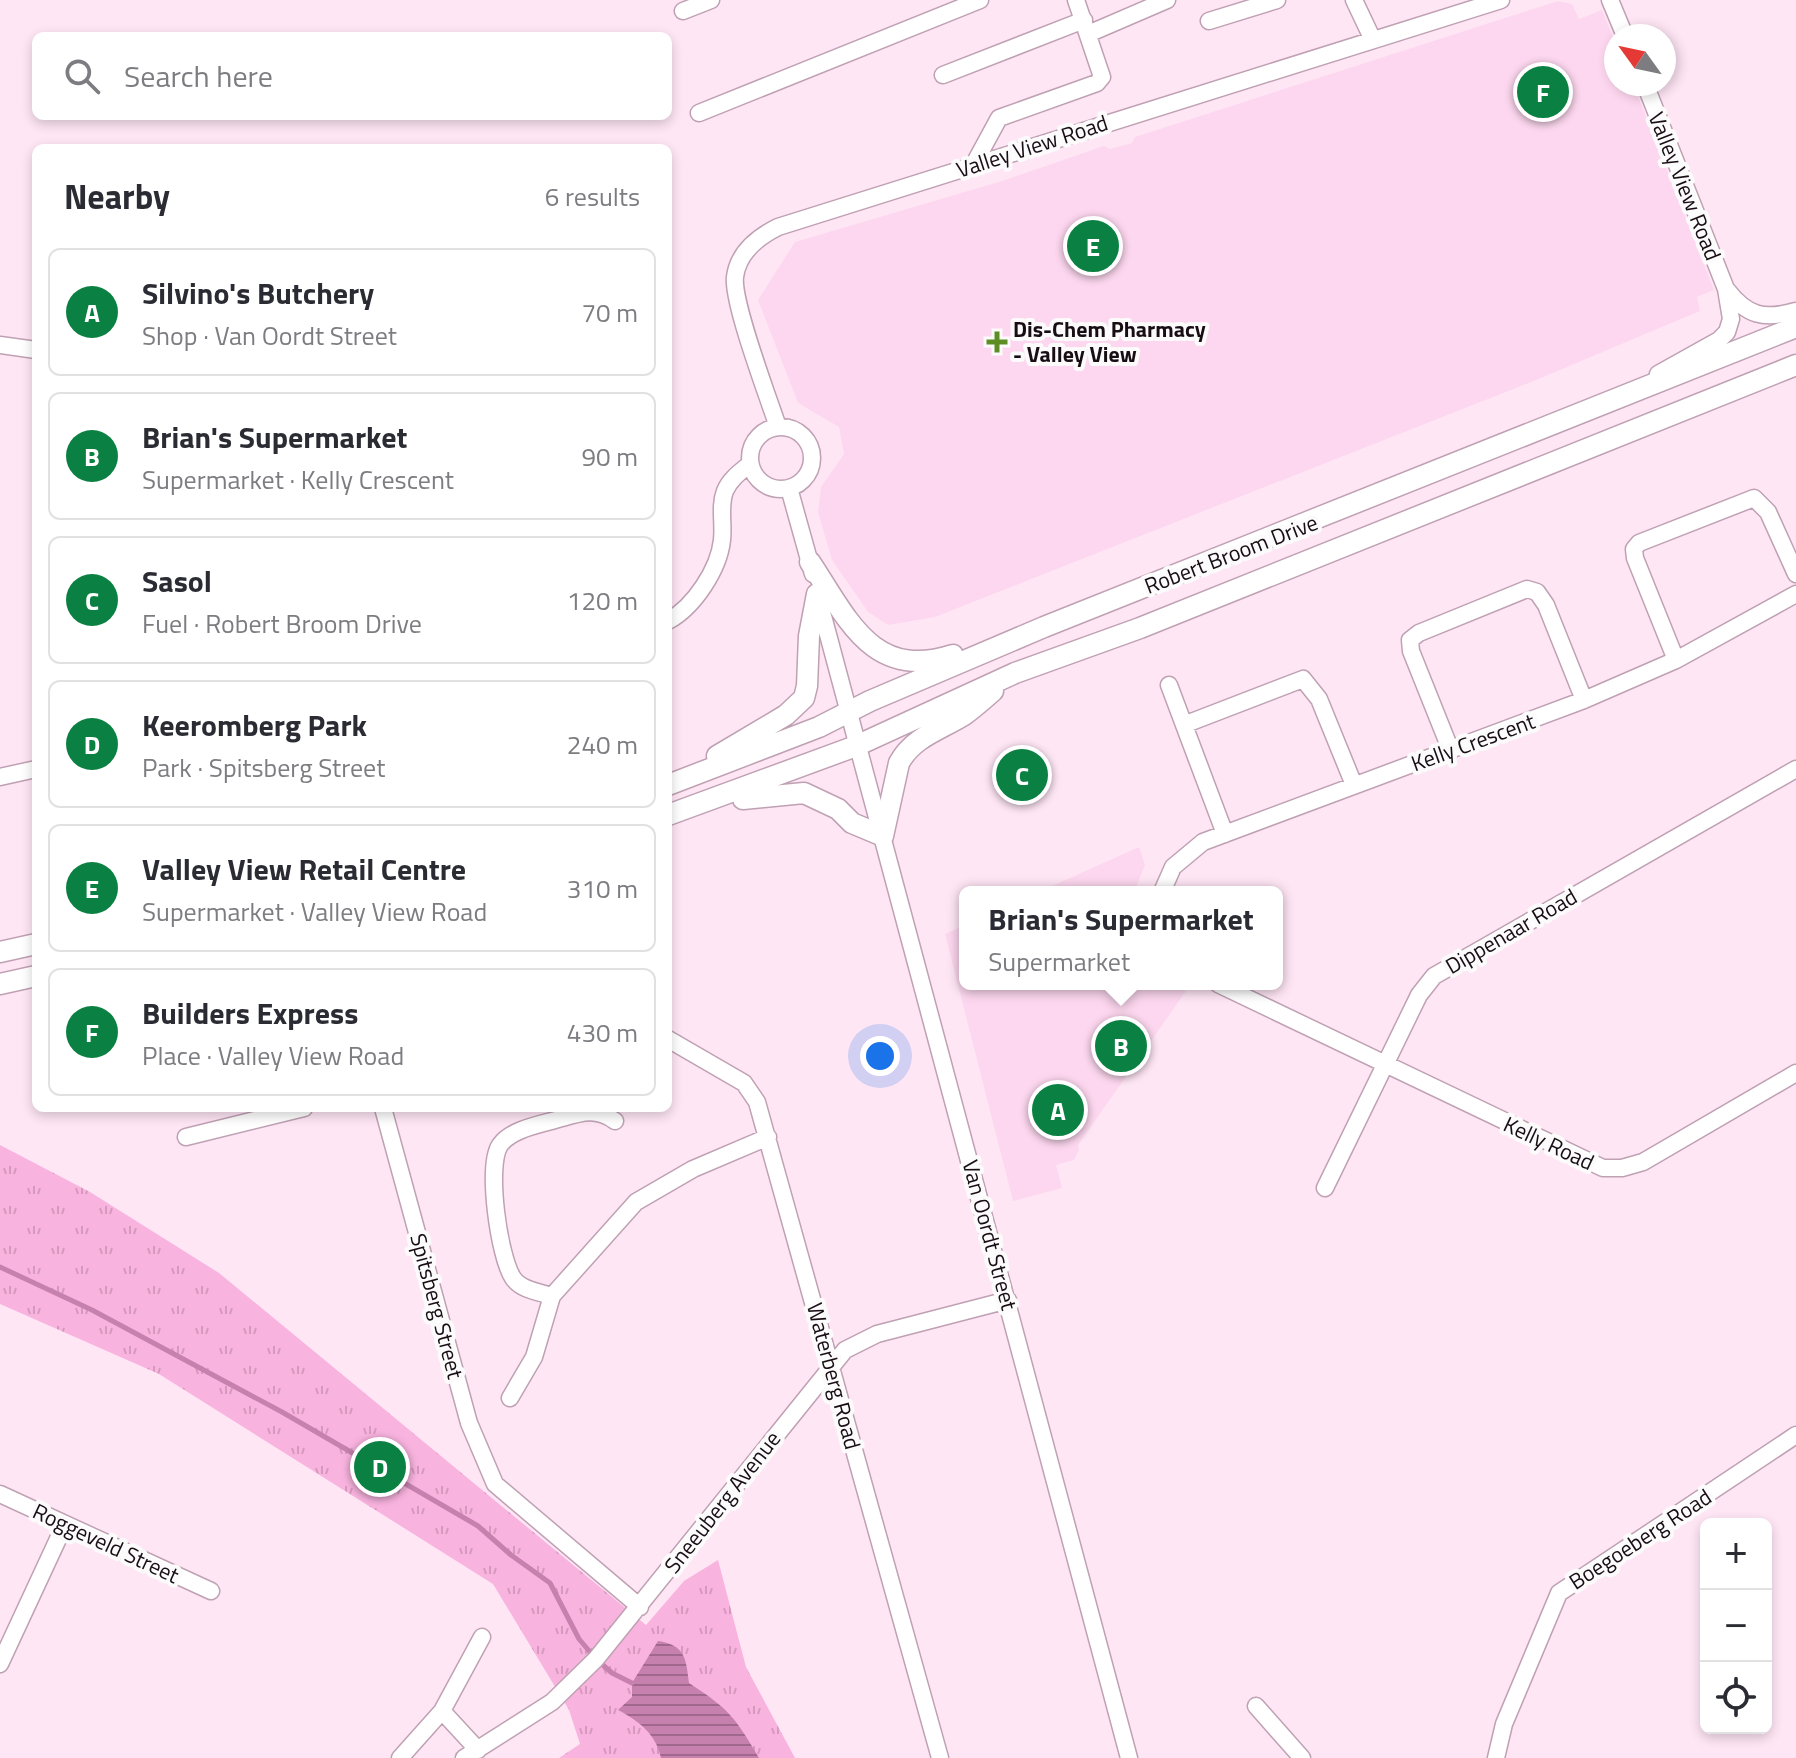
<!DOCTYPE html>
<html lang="en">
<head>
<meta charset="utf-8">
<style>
	body { margin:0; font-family:"Titillium Web",sans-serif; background:#f7f7f7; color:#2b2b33 }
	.controls { position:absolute; right:24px; bottom:24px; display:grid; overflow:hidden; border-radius:12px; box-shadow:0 4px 12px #0003 }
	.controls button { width:72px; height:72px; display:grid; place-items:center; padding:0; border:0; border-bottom:2px solid #e1e1e2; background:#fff; color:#2b2b33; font:40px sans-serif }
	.compass { position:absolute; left:1604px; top:24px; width:72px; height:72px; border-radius:50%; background:#fff; box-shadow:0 4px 12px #0003; rotate:303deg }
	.you { position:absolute; left:880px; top:1056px; width:28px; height:28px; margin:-20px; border:6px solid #fff; border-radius:50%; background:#1a73e8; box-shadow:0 0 0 12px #1a73e833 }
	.badge { display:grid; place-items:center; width:52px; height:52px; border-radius:50%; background:#0b8043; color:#fff; font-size:26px; font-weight:700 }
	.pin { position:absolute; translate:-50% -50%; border:4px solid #fff; box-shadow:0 2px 8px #0006 }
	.popup { position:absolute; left:959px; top:886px; width:324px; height:104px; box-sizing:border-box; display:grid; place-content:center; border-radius:12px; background:#fff; filter:drop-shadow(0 2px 6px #0005); font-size:26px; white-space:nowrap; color:#7c7c81 }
	.popup b { font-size:30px; color:#2b2b33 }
	.popup::after { content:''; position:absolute; left:50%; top:100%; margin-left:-16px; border:16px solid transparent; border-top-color:#fff }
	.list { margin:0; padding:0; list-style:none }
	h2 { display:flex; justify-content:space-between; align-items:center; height:104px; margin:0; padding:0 32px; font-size:34px }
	h2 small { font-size:26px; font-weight:400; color:#7c7c81 }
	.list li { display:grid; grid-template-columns:52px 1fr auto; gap:24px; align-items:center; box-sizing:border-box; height:128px; margin:0 16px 16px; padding:0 16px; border:2px solid #e1e1e2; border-radius:12px }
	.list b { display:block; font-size:30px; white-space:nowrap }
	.list p { margin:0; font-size:26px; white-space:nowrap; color:#7c7c81 }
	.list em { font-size:26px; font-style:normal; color:#7c7c81 }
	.icon { flex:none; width:44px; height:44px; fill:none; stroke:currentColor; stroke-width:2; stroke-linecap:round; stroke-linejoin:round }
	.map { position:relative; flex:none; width:1796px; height:1758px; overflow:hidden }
	.search { position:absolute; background:#fff; box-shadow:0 4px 12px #0003; left:32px; top:32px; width:640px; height:88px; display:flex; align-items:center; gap:20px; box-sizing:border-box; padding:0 28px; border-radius:12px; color:#7c7c81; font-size:30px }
	.panel { position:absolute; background:#fff; box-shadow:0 4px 12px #0003; left:32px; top:144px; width:640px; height:968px; border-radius:12px }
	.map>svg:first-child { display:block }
</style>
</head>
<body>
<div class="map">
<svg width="1796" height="1758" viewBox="0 0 1796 1758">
	<defs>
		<pattern id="park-tufts" width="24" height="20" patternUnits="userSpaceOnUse" patternTransform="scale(2)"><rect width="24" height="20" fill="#f9b3df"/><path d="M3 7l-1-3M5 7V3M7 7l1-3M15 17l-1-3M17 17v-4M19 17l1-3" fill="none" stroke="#d599be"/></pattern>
		<pattern id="water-rules" width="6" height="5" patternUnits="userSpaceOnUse" patternTransform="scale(2)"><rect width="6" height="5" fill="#c681ae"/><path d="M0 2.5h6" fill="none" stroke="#a0688c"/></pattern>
	</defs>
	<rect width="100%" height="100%" fill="#ffe6f5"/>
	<!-- built -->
	<path fill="#fdd7ef" d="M1558,1l14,3 7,15 23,-9 14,34v40h17l81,206 -17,7 3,14 -164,69 -601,237 -47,8 -20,-13 -36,-52 -14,-48 3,-25 23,-33 -5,-27 -41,-24 -40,-103 37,-58 207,-61 102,-35 6,3 22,-6 3,-6z
		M1139,847l6,18 -11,27h-95z
		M965,925v59h198l23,7 -108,154 1,5 -5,10 -18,5 6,23 -49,13 -68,-267z"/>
	<!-- park -->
	<path fill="url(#park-tufts)" d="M0,1145l90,47 129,81 427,352 38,-44 34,-21 28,107 49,91h-236l21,-14 -11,-34 -76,-126 -334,-210 -159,-70z"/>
	<!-- water -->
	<path fill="url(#water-rules)" d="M658,1641c27,4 28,17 31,42 40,26 46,34 70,75h-98c-5,-24 -22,-37 -43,-48l14,-13v-14z"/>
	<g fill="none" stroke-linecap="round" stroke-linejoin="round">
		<!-- stream -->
		<path stroke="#c681ae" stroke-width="5" d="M0,1267l92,43 190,102 196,114 33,29 39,28 29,56 17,20 16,14 20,10"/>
		<defs>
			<path id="minor" d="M1354,0l18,38
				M1610,0l15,36
				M683,11l28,-11
				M1209,21l68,-21
				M1088,34l79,-34
				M943,75l141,-55
				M1645,84l81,205 5,30 -4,13 -8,8 -61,34
				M699,113l281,-113
				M974,164l25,-46 98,-35 5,-6 -26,-77
				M1727,290c20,26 37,30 69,21
				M0,345l36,5
				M750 458a31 31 0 1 1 62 0a31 31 0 1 1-62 0Z
				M778,427c-10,-30 -46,-125 -43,-150 3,-24 23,-40 43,-50l723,-227
				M789,488l24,86
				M819,601l310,1157
				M668,621c26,-14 51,-52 54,-81 2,-16 -3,-34 3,-49 5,-12 15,-19 25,-27
				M1676,660l-41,-102 -1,-9 5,-6 115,-45 14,14 28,62
				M1169,685l56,149
				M1186,724l117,-45 16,20 35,86
				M1451,751l-40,-100 -1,-11 9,-7 108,-44 10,3 9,13 38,95
				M0,777l36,-8
				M1162,892l11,-25 30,-25 381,-142 92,-40 120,-66
				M1218,984l385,184h19l21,-6 153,-89
				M668,1039l76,44 13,19 183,656
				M383,1108l86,315 26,61 145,123
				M186,1137l118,-29
				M1325,1188l94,-193 15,-19 362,-207
				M552,1296c-13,-4 -31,-6 -39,-18 -14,-21 -27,-112 -13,-133 12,-17 44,-21 62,-27 21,-6 35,-10 53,3
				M510,1398l24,-41 18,-61 84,-94 57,-33 75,-32
				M0,1494l211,97
				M0,1664l65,-140
				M1256,1706l46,52
				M442,1711l36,39
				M400,1758l42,-47 40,-74
				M464,1758l88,-56 44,-43 249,-309 32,-16 131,-34
				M1496,1758l8,-34 55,-131 237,-158"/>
			<path id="tertiary" d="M810,562c38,57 62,119 143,93
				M717,756l69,-41 18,-17 3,-12 2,-50 8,-42
				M668,785l151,-58 51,-26 174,-74 752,-300
				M743,799l61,-6 34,16 14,14 31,13 16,-73c14,-26 41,-33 65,-48 10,-7 20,-16 29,-24
				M668,815l188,-69 159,-73 125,-45 656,-263
				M0,952l36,-8
				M0,984l36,-8"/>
		</defs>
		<!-- minor casing -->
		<use href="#minor" stroke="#bfa1b3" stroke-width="19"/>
		<!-- tertiary casing -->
		<use href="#tertiary" stroke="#bfa1b3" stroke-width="23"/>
		<!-- minor -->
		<use href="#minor" stroke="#fff" stroke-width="16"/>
		<!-- tertiary -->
		<use href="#tertiary" stroke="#fff" stroke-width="20"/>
	</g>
	<!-- markers -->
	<path fill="#5e8e23" stroke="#fbfbfb" stroke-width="3" d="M993 330h8v8h8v8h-8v8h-8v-8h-8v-8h8z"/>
	<g text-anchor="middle" stroke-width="8" stroke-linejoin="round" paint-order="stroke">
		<!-- street labels -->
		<g font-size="22" fill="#180d14" stroke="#fbfbfb">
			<text transform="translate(1032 146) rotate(-18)" y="8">Valley View Road</text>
			<text transform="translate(1685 186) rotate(68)" y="8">Valley View Road</text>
			<text transform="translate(1231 554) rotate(-21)" y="8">Robert Broom Drive</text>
			<text transform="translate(1473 742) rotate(-20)" y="8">Kelly Crescent</text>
			<text transform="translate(1511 931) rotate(-30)" y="8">Dippenaar Road</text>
			<text transform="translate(1549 1143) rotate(25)" y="8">Kelly Road</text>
			<text transform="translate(990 1235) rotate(75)" y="8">Van Oordt Street</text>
			<text transform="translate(437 1306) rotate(75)" y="8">Spitsberg Street</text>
			<text transform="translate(834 1376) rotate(75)" y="8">Waterberg Road</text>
			<text transform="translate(722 1502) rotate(-52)" y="8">Sneeuberg Avenue</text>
			<text transform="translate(1640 1539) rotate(-33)" y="8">Boegoeberg Road</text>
			<text transform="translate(106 1543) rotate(25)" y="8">Roggeveld Street</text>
		</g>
		<!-- poi labels -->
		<g font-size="22" font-weight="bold" fill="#180d14" stroke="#fbfbfb" text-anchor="start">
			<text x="1013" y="337">Dis-Chem Pharmacy<tspan x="1013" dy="25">- Valley View</tspan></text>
		</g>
	</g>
</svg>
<div class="controls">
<button>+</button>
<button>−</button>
<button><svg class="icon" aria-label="locate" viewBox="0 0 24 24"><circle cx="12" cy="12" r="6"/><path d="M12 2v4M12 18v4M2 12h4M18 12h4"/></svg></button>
</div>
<svg class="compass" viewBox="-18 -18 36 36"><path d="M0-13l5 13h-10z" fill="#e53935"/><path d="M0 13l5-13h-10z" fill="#7c7c81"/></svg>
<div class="you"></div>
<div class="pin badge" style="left:1058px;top:1110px">A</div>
<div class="pin badge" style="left:1121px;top:1046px">B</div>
<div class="popup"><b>Brian's Supermarket</b>Supermarket</div>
<div class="pin badge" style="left:1022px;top:775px">C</div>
<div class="pin badge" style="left:380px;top:1467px">D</div>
<div class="pin badge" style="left:1093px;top:246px">E</div>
<div class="pin badge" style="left:1543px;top:92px">F</div>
<div class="search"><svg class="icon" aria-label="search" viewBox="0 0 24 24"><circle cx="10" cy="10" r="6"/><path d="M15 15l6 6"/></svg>Search here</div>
<section class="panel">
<h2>Nearby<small>6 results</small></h2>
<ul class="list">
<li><span class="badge">A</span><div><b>Silvino's Butchery</b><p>Shop · Van Oordt Street</p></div><em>70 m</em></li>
<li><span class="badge">B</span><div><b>Brian's Supermarket</b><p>Supermarket · Kelly Crescent</p></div><em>90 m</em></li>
<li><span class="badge">C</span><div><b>Sasol</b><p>Fuel · Robert Broom Drive</p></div><em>120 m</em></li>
<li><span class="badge">D</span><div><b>Keeromberg Park</b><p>Park · Spitsberg Street</p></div><em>240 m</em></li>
<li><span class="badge">E</span><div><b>Valley View Retail Centre</b><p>Supermarket · Valley View Road</p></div><em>310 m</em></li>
<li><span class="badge">F</span><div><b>Builders Express</b><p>Place · Valley View Road</p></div><em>430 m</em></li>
</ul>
</section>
</div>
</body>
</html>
